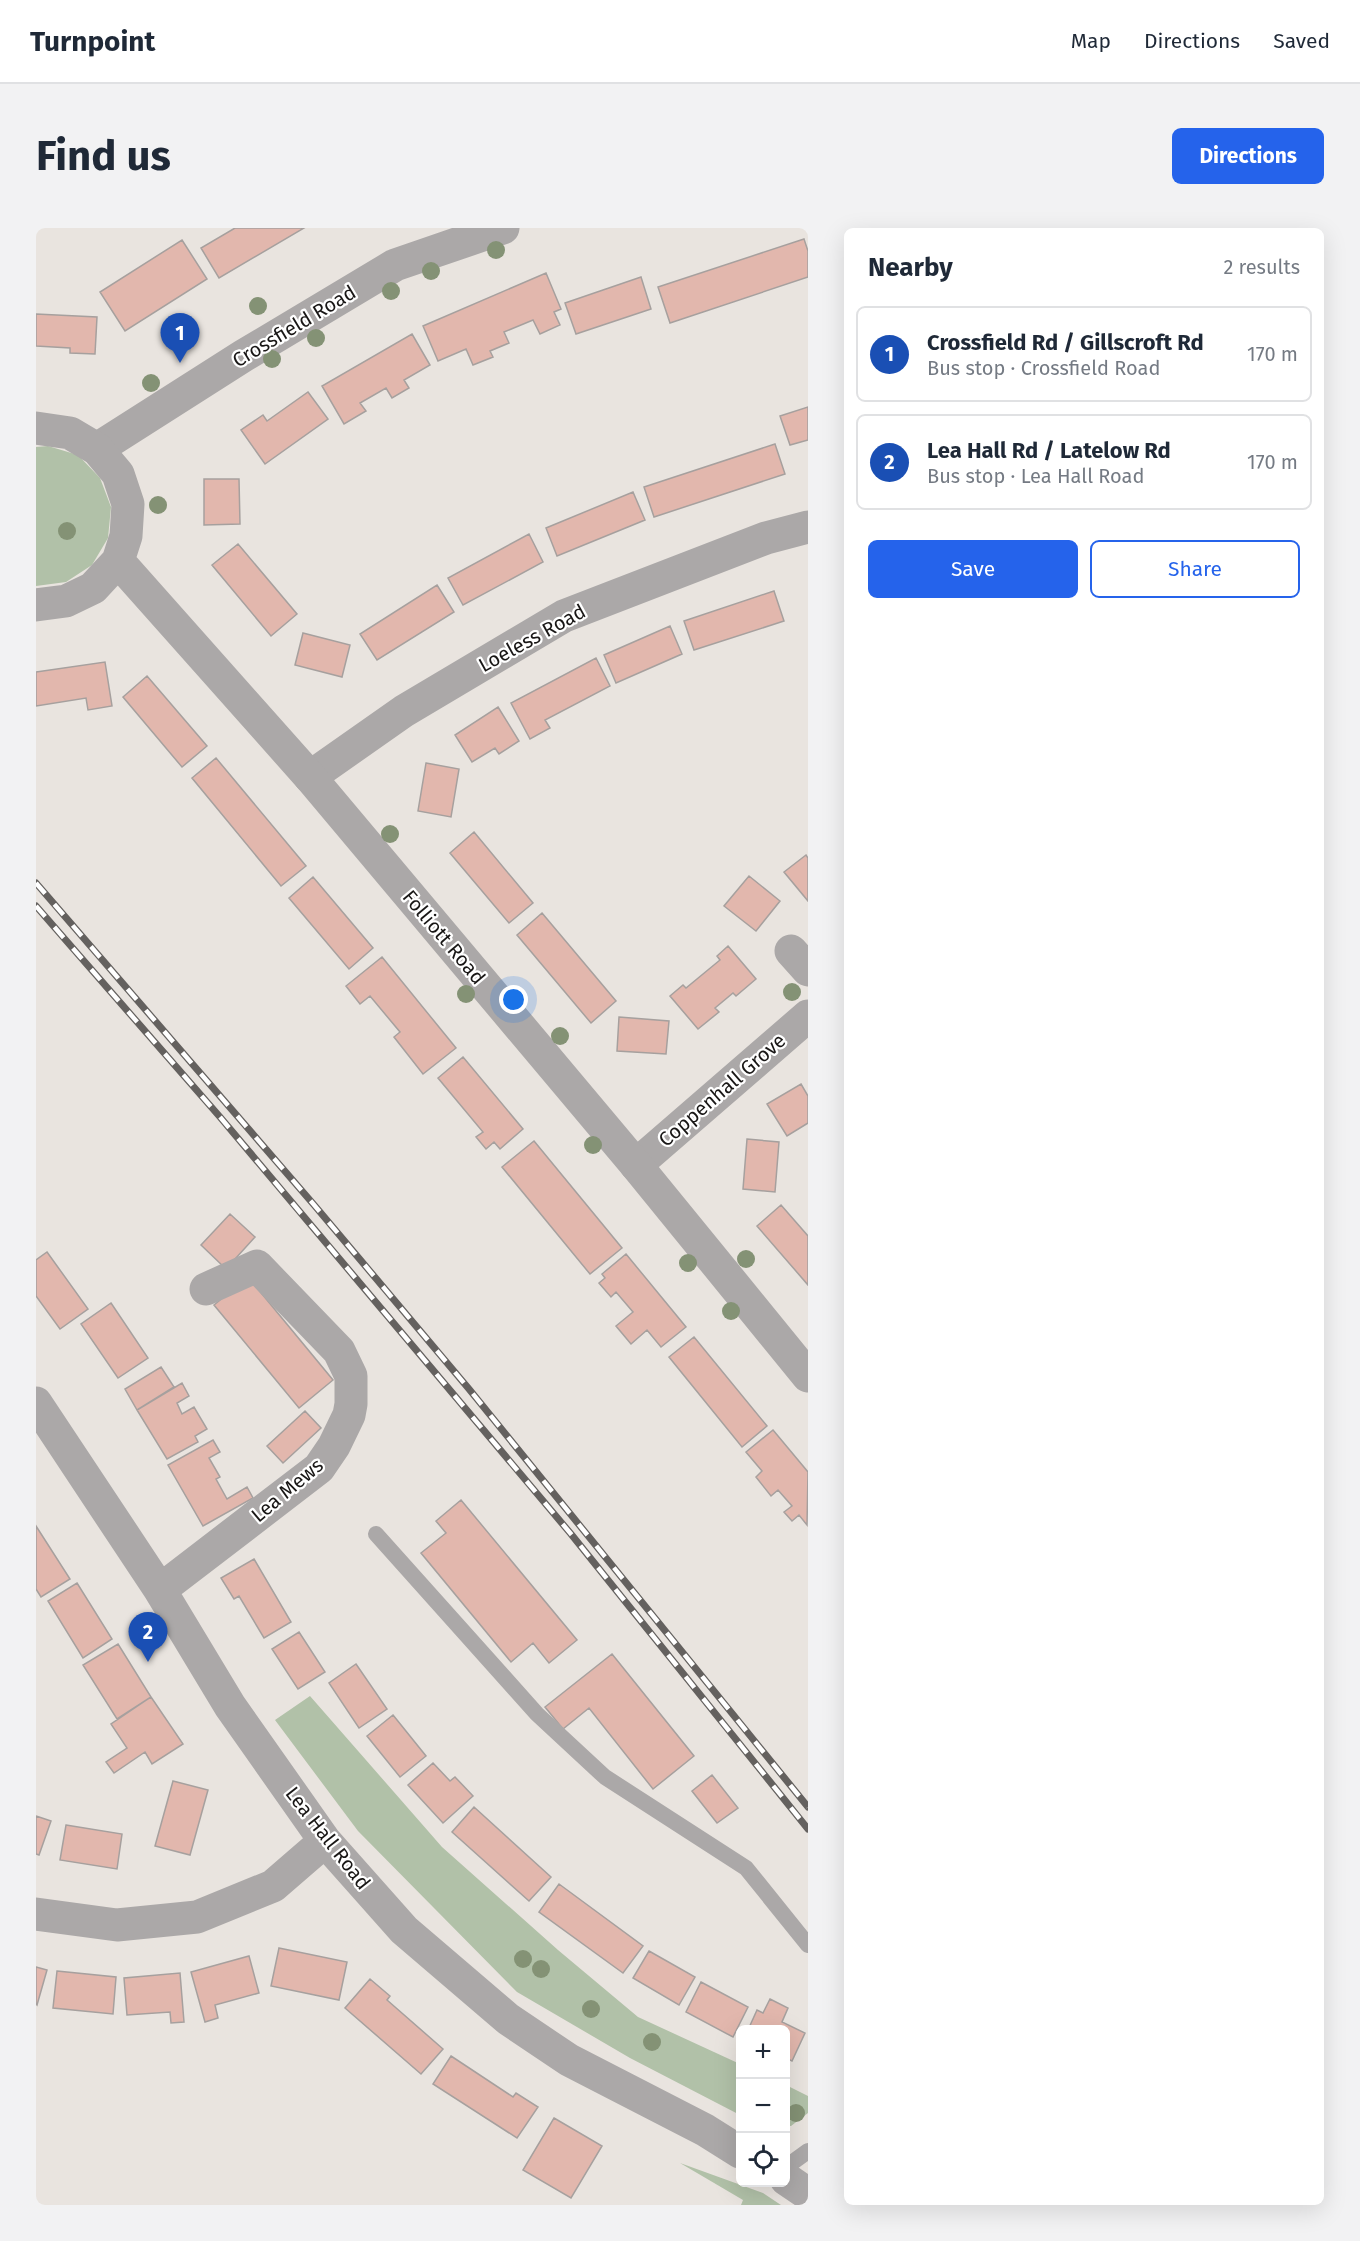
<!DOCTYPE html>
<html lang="en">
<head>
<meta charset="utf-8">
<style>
	body { margin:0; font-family:"Fira Sans",sans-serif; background:#f2f2f3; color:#1f2937 }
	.controls { position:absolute; right:18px; bottom:18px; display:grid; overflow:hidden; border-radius:9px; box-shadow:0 6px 24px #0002 }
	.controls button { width:54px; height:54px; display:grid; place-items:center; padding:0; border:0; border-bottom:2px solid #e0e1e3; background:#fff; color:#1f2937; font:30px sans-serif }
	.you { position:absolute; left:478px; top:772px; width:21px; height:21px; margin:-15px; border:4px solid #fff; border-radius:50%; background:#1a73e8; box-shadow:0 0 0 9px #1a73e833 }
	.badge { display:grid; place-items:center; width:39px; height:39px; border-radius:50%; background:#2563eb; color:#fff; font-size:20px; font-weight:700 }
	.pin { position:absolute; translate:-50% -50px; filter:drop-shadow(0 2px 3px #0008) }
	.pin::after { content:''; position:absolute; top:32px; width:21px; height:18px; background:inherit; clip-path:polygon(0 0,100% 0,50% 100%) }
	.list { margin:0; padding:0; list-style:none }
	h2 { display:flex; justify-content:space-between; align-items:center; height:78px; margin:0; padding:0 24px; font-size:26px }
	h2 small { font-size:20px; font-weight:400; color:#747a83 }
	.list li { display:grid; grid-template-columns:39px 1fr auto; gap:18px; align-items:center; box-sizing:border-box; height:96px; margin:0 12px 12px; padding:0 12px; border:2px solid #e0e1e3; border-radius:9px }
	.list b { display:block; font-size:22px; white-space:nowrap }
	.list p { margin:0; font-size:20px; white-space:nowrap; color:#747a83 }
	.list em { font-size:20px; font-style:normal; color:#747a83 }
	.actions { display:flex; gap:12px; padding:18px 24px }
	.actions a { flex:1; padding:14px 0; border:2px solid #2563eb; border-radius:9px; text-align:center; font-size:21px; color:#2563eb }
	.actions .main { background:#2563eb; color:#fff }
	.icon { flex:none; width:33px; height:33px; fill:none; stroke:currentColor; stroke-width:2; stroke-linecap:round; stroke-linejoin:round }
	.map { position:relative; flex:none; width:772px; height:1977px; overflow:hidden; border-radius:9px }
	header { display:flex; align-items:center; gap:36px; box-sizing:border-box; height:84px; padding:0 30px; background:#fff; border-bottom:2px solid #e0e1e3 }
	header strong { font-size:28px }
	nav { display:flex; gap:33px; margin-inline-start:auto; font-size:21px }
	.intro { display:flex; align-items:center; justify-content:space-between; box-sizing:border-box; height:144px; padding:0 36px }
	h1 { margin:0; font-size:42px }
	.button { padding:15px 27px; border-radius:9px; background:#2563eb; color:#fff; font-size:21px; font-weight:700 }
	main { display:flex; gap:36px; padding:0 36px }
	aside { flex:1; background:#fff; border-radius:9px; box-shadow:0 6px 24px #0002 }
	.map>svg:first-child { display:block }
</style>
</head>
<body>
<header>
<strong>Turnpoint</strong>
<nav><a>Map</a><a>Directions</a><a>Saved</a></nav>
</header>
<div class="intro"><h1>Find us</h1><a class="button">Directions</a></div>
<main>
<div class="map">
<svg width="772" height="1977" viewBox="0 0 772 1977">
	<rect width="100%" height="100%" fill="#e9e4df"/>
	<!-- green -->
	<path fill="#b1c1a8" d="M12,218l30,9 22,23 11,29 -3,31 -16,27 -26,17 -30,4v-139z
		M274,1468l132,151 116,103 80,67 102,47v51l-110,-57 -113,-66 -159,-161 -83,-111z
		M750,1857l22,11v17l-17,13h-5z
		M644,1935l83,30 18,12h-40l2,-5z"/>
	<!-- building -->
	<path fill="#e2b7ad" stroke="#a6a09e" stroke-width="1.5" d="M199,0h69l-85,50 -18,-30z
		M768,11l4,12v26l-138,46 -12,-36z
		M146,12l25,39 -82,52 -25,-39z
		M510,45l15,36 -7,3 6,13 -20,9 -7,-14 -29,12 5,11 -19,8 3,6 -20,8 -7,-16 -28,12 -15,-35z
		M605,49l10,32 -75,25 -11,-31z
		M0,86l61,3 -2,37 -25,-1v-5l-34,-2z
		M376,106l18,31 -26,15 5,8 -17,10 -6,-10 -26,15 6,8 -22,13 -22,-38z
		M272,164l20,27 -63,45 -24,-34 22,-15 4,6z
		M772,179v33l-18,5 -10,-29z
		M739,216l10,30 -131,43 -10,-30z
		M168,251h35l1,45 -36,1z
		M597,264l12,28 -88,36 -11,-28z
		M493,306l14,28 -80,43 -15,-27z
		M202,316l59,70 -26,22 -59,-71z
		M401,357l17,27 -77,48 -17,-26z
		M738,363l10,30 -90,29 -10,-29z
		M634,398l12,28 -66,29 -12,-28z
		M267,405l47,12 -8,32 -47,-12z
		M560,430l14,28 -65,34 5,8 -20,11 -19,-36z
		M69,434l7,44 -24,4 -2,-12 -50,8v-34z
		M111,448l60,70 -25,21 -59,-70z
		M462,479l21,34 -20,13 -4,-6 -23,14 -17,-27z
		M180,530l90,108 -25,20 -89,-108z
		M390,535l33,6 -8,48 -33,-6z
		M438,604l59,71 -24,20 -59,-70z
		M770,627l2,3v43l-24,-29z
		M713,648l31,25 -24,30 -32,-25z
		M277,649l60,71 -24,21 -60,-71z
		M506,685l74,88 -25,22 -74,-88z
		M692,718l28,33 -20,17 -3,-3 -18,15 4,4 -21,17 -28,-33 13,-11 3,3 34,-28 -3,-4z
		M346,729l74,91 -33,26 -29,-37 6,-5 -30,-36 -10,8 -14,-18z
		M583,789l50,4 -3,33 -49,-3z
		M427,829l60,72 -23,20 -6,-7 -8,7 -10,-12 7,-5 -45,-54z
		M765,856l7,12v27l-21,13 -20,-32z
		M711,911l32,3 -4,50 -32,-3z
		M498,913l88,107 -32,26 -88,-107z
		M745,977l27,31v49l-51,-59z
		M194,986l25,23 -29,32 -25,-24z
		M11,1024l41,57 -28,20 -24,-33v-36z
		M590,1026l60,73 -25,20 -14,-17 -16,14 -15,-18 17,-14 -17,-20 -5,5 -12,-14 6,-5 -3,-4z
		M212,1049l85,103 -34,28 -85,-103z
		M75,1075l37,55 -30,20 -37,-54z
		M658,1109l73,89 -25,21 -73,-90z
		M125,1139l13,20 -37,23 -12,-21z
		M146,1155l7,13 -12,7 5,11 12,-7 13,22 -12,7 3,6 -31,17 -30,-49z
		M269,1183l16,17 -38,35 -16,-17z
		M737,1202l35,42 -1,53 -8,-10 -7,6 -8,-9 8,-6 -14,-16 -7,6 -15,-19 6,-6 -16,-19z
		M177,1212l7,12 -11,6 11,19 -4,2 11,20 20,-12 6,11 -50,28 -35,-61z
		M425,1272l116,140 -28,23 -16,-20 -22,19 -90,-109 25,-20 -10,-12z
		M0,1298l34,53 -29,18 -5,-8z
		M218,1331l37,63 -27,16 -25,-42 -5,3 -13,-21z
		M41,1355l35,56 -29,19 -35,-57z
		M263,1404l26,40 -27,17 -26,-40z
		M82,1416l33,53 -34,22 -34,-54z
		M576,1426l82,102 -41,33 -64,-81 -26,21 -18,-22z
		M320,1436l31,45 -28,19 -30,-45z
		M115,1469l32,47 -31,20 -7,-12 -31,21 -8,-11 21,-14 -16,-24z
		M357,1487l33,41 -26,21 -33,-41z
		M397,1535l17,18 5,-4 18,19 -30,27 -35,-38z
		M676,1547l26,33 -21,15 -25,-32z
		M137,1553l35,9 -18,65 -35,-9z
		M438,1579l77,70 -22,24 -77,-69z
		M0,1588l15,5 -12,34 -3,-1z
		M30,1597l56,9 -5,35 -57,-9z
		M523,1656l84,62 -20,27 -84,-61z
		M243,1720l68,14 -8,38 -68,-14z
		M613,1723l46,26 -16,28 -46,-27z
		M213,1728l10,37 -44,12 3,13 -13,4 -14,-50z
		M0,1739l11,3 -10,35 -1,-1z
		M21,1743l59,6 -3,37 -60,-6z
		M144,1745l4,49 -13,1 -1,-11 -43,3 -3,-37z
		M334,1751l20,17 -3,4 56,49 -22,25 -76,-66z
		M665,1754l47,25 -15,30 -47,-25z
		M734,1771l18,9 -6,14 23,11 -13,28 -6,-3v-28h-38l9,-20 6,3z
		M415,1828l62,41 3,-4 22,14 -21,31 -84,-54z
		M518,1890l48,28 -31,52 -48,-28z"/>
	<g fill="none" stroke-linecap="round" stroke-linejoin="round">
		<!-- service -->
		<path stroke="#aba8a8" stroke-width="16" d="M340,1306l161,180 68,63 141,91 62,77
			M750,1939l22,-16"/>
		<!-- minor -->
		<path stroke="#aba8a8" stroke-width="33" d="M61,221l146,-93 152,-91 108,-37
			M274,549l94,-66 160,-95 202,-78 42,-11
			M755,723l17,19
			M600,937l172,-149
			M0,1175l124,187 70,116 95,135 79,89 104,89 61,41 136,70 35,22
			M124,1362l159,-122 15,-22 15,-31 2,-11v-28l-12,-25 -82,-85 -51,23
			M0,1686l81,11 80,-8 76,-31 52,-45
			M750,1951l22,15"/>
		<!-- tertiary -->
		<path stroke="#aba8a8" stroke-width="33" d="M0,200l34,5 27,16 21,25 10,30 -2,32 -8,25 -25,27 -27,13 -30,4
			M82,333l192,216 326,388 172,211"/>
		<defs>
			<path id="rail" d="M0,655l279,323 154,183 339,418
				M0,678l184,211 351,417 237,295"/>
		</defs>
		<!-- rail casing -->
		<use href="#rail" stroke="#64615f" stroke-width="7"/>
		<!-- rail -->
		<use href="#rail" stroke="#fff" stroke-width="4.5" stroke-dasharray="14" stroke-linecap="butt"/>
	</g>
	<!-- trees -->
	<g fill="#849275">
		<circle cx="460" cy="22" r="9"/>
		<circle cx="395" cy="43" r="9"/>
		<circle cx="355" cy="63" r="9"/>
		<circle cx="222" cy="78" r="9"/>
		<circle cx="280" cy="110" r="9"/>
		<circle cx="236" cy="131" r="9"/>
		<circle cx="115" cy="155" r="9"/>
		<circle cx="122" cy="277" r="9"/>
		<circle cx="31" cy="303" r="9"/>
		<circle cx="354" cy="606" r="9"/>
		<circle cx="756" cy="764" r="9"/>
		<circle cx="430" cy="766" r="9"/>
		<circle cx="524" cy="808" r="9"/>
		<circle cx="557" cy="917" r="9"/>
		<circle cx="710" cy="1031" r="9"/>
		<circle cx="652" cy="1035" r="9"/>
		<circle cx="695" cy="1083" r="9"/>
		<circle cx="487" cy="1731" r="9"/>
		<circle cx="505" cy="1741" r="9"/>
		<circle cx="555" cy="1781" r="9"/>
		<circle cx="616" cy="1814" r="9"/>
		<circle cx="760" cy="1885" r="9"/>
	</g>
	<g text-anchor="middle" stroke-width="4.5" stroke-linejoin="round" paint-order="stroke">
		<!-- street labels -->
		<g font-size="20" fill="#181615" stroke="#fff">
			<text transform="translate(258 98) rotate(-31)" y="7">Crossfield Road</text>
			<text transform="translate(496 410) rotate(-29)" y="7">Loeless Road</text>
			<text transform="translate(408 709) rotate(50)" y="7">Folliott Road</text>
			<text transform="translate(686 862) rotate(-41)" y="7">Coppenhall Grove</text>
			<text transform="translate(251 1262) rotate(-40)" y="7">Lea Mews</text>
			<text transform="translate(292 1610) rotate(52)" y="7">Lea Hall Road</text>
		</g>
	</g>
</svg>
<div class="controls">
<button>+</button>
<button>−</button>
<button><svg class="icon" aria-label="locate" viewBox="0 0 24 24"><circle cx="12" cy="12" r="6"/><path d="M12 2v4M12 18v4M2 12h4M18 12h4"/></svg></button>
</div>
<div class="you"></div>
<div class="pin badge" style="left:144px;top:135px;background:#1a4fb4">1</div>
<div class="pin badge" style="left:112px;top:1434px;background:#1a4fb4">2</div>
</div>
<aside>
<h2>Nearby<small>2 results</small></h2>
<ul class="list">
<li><span class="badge" style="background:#1a4fb4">1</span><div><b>Crossfield Rd / Gillscroft Rd</b><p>Bus stop · Crossfield Road</p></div><em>170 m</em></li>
<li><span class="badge" style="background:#1a4fb4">2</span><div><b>Lea Hall Rd / Latelow Rd</b><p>Bus stop · Lea Hall Road</p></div><em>170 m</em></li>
</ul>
<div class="actions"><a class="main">Save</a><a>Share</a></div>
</aside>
</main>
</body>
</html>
